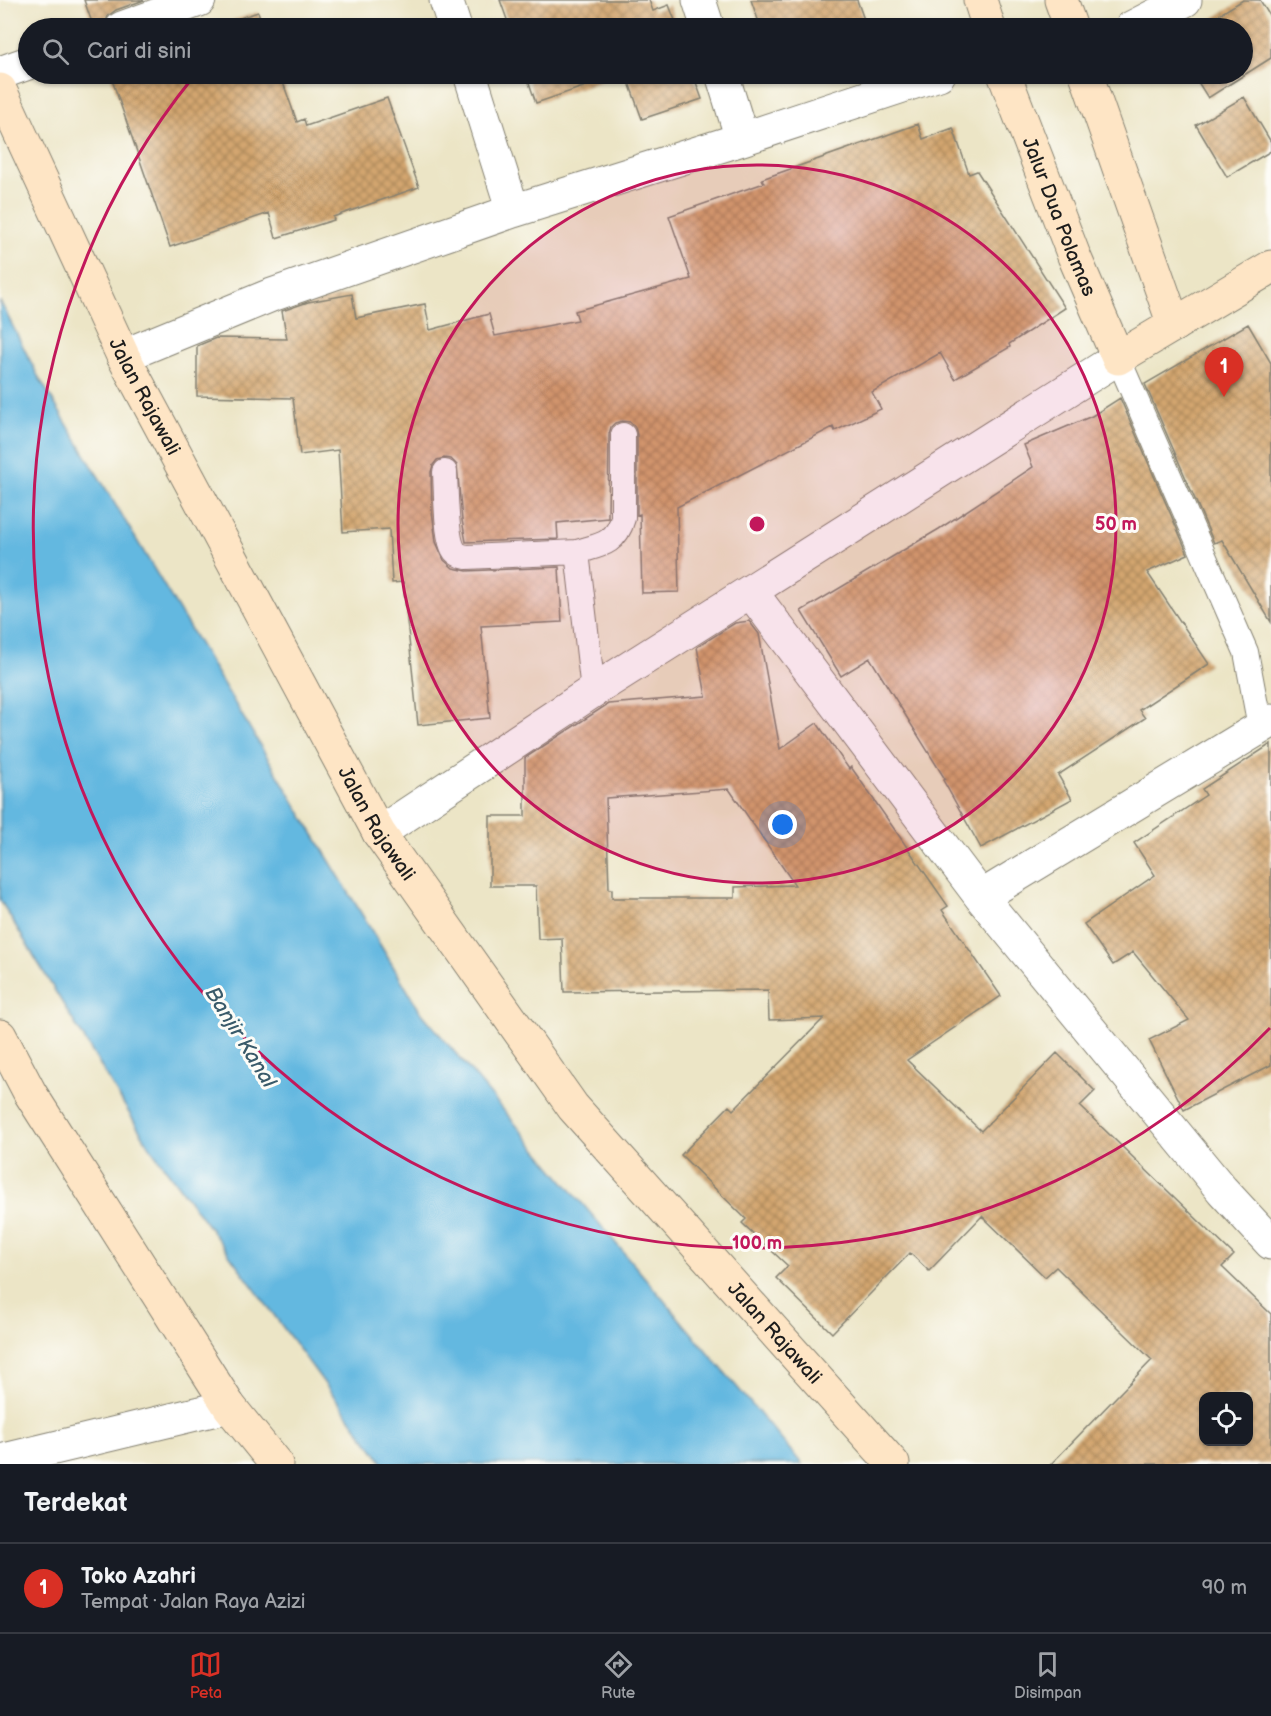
<!DOCTYPE html>
<html lang="id">
<head>
<meta charset="utf-8">
<style>
	body { margin:0; font-family:"Balsamiq Sans",sans-serif; background:#242831; color:#f1f3f6 }
	.controls { position:absolute; right:18px; bottom:18px; display:grid; overflow:hidden; border-radius:12px; box-shadow:0 2px 4px #0004 }
	.controls button { width:54px; height:54px; display:grid; place-items:center; padding:0; border:0; border-bottom:2px solid #363941; background:#171b24; color:#f1f3f6; font:30px sans-serif }
	.you { position:absolute; left:783px; top:825px; width:21px; height:21px; margin:-15px; border:4px solid #fff; border-radius:50%; background:#1a73e8; box-shadow:0 0 0 9px #1a73e833 }
	.badge { display:grid; place-items:center; width:39px; height:39px; border-radius:50%; background:#d93025; color:#fff; font-size:20px; font-weight:700 }
	.pin { position:absolute; translate:-50% -50px; filter:drop-shadow(0 2px 3px #0008) }
	.pin::after { content:''; position:absolute; top:32px; width:21px; height:18px; background:inherit; clip-path:polygon(0 0,100% 0,50% 100%) }
	.list { margin:0; padding:0; list-style:none }
	h2 { display:flex; justify-content:space-between; align-items:center; height:78px; margin:0; padding:0 24px; font-size:26px }
	h2 small { font-size:20px; font-weight:400; color:#9ea1a6 }
	.list li { display:grid; grid-template-columns:39px 1fr auto; gap:18px; align-items:center; box-sizing:border-box; height:90px; padding:0 24px; border-top:2px solid #363941 }
	.list b { display:block; font-size:22px; white-space:nowrap }
	.list p { margin:0; font-size:20px; white-space:nowrap; color:#9ea1a6 }
	.list em { font-size:20px; font-style:normal; color:#9ea1a6 }
	.icon { flex:none; width:33px; height:33px; fill:none; stroke:currentColor; stroke-width:2; stroke-linecap:round; stroke-linejoin:round }
	.map { position:relative; flex:none; width:1271px; height:1464px; overflow:hidden }
	.search { position:absolute; background:#171b24; box-shadow:0 2px 4px #0004; left:18px; right:18px; top:18px; height:66px; display:flex; align-items:center; gap:15px; box-sizing:border-box; padding:0 21px; border-radius:33px; color:#9ea1a6; font-size:22px }
	.sheet { height:168px; background:#171b24 }
	nav { display:flex; justify-content:space-around; align-items:center; box-sizing:border-box; height:84px; border-top:2px solid #363941; background:#171b24; font-size:16px; color:#9ea1a6 }
	nav a { display:grid; justify-items:center; gap:3px }
	nav .on { color:#d93025 }
	.map>svg:first-child { display:block }
</style>
</head>
<body>
<div class="map">
<svg width="1271" height="1464" viewBox="0 0 1271 1464">
	<defs>
		<pattern id="building-cross-hatch" width="8" height="8" patternUnits="userSpaceOnUse" patternTransform="scale(1.5)"><rect width="8" height="8" fill="#d3a66f"/><path d="M0 0l8 8M0 8l8-8" fill="none" stroke="#aa865a"/></pattern>
	</defs>
	<rect width="100%" height="100%" fill="#fdfcf7"/>
	<filter id="ink" filterUnits="userSpaceOnUse"><feTurbulence type="fractalNoise" baseFrequency=".0167" numOctaves="2"/><feDisplacementMap in="SourceGraphic" scale="12" xChannelSelector="R" yChannelSelector="G"/><feConvolveMatrix kernelMatrix="1 2 1 2 8 2 1 2 1" color-interpolation-filters="sRGB"/></filter>
	<filter id="wash" filterUnits="userSpaceOnUse"><feTurbulence type="fractalNoise" baseFrequency=".008" numOctaves="4" result="noise"/><feDisplacementMap in="SourceGraphic" scale="24" xChannelSelector="R" yChannelSelector="G"/><feGaussianBlur stdDeviation="1.35" result="paint"/><feColorMatrix in="noise" values="0 0 0 0 0 0 0 0 0 0 0 0 0 0 0 0 0 1.4 0 .05"/><feComposite in="paint" operator="in"/></filter>
	<g filter="url(#wash)">
		<rect width="100%" height="100%" fill="#ece5c6"/>
		<!-- water -->
		<path fill="#64b8e0" stroke="#406a7e" stroke-width="1.5" d="M0,301l38,75 382,635 382,453h-418l-235,-318 -149,-246z"/>
		<g id="blocks">
			<!-- building -->
			<path fill="url(#building-cross-hatch)" fill-rule="evenodd" d="M84,0h60l-28,10 -8,6 -4,12h-10z
				M500,0h149l4,11 16,-6 9,23h-168z
				M751,0h106l10,28h-106z
				M1243,0h17l11,18v40l-63,40 -15,-24h49v-46h-45z
				M258,12l6,16h-54z
				M110,74h170l17,48 7,-3 2,7 81,-28 32,89 -86,30 1,3 -58,18 -7,-25 -99,34z
				M526,74h95l-85,29z
				M626,74h67l9,25 -60,20z
				M1244,97l27,45v9l-44,26 -31,-52z
				M918,124l5,15 30,-11 16,46 8,-3 88,137 -56,36 1,3 -55,32 -15,-26 -68,39 9,17 -46,22 -2,-4 -156,80 2,85 -37,1 -2,-79 -3,1v-80l-2,-8 -5,-5 -8,-1 -7,2 -4,4 -2,7 -1,84 -51,5 1,16 -92,3 -4,-22 -5,-55 -6,-6 -7,-1 -7,2 -4,5 -2,7 1,39 4,31 8,18 9,8 14,3 92,-4 3,55 -81,4 9,92 -72,7 -15,-143 -11,1 -3,-54 -46,3 -5,-82 -38,5 -7,-57 -96,-2v-50l19,-8 71,1 -5,-28 26,-9 44,-8 4,24 69,-14 5,26 59,-16 6,22 83,-16 -3,-9 116,-32 -22,-63 95,-33 -2,-4z
				M1248,324l23,39v259l-49,-82 -8,3 -69,-159z
				M1120,398l68,156 -41,18 62,92 -70,46 6,8 -87,57 14,24 -91,49 -38,-68 2,-1 -75,-121 -29,18 -40,-65 138,-82 94,-62 -9,-22 68,-29z
				M749,621l10,13 21,115 37,-26 32,46 2,-2 97,139 -6,4 59,86 -94,64 74,71 76,-78 38,38 -15,15 154,149 -12,12 49,47v150h-220l101,-104 -96,-93 -11,10 -63,-61 -53,55 -19,-18 -78,80 -56,-55 12,-12 -46,-43 4,-4 -65,-64 48,-49 4,4 91,-92 -55,2 -1,-30 -204,2 -2,-54 -24,1 -2,-53h-46v-70h35v-58l83,-54 98,-8 -9,-49 38,-24zM729,789l66,96 -60,2v11h-123v-9h-3l-3,-91zM1203,1396h45v46h-45z
				M1271,744v321l-87,45 -35,-70 40,-20 -56,-68 -20,13 -29,-41 71,-49 -21,-32 72,-48 -4,-6z"/>
		</g>
	</g>
	<g filter="url(#ink)">
		<use href="#blocks" fill-opacity="0" stroke="#848071" stroke-width="1.5"/>
		<g fill="none" stroke-linecap="round" stroke-linejoin="round">
			<defs>
				<path id="lane" d="M1118,358l128,294 14,75
					M445,472c1,19 1,59 7,74 3,8 8,10 15,11l110,-5 16,139
					M577,552c23,-7 39,-8 46,-34v-83"/>
				<path id="street" d="M446,0l9,28
					M699,0l9,28
					M122,28l77,-28
					M1131,28l54,-28
					M0,73l28,-10
					M470,74l43,137 229,-72 197,-65
					M722,74l20,65
					M123,356l146,-60 244,-85
					M751,592l230,305
					M1271,721l-290,176 241,293 49,53
					M379,833l214,-142 525,-333
					M0,1461l229,-55"/>
				<g id="secondary">
					<path d="M980,0l9,28"/>
					<path d="M1061,0l10,28"/>
					<path id="s1" d="M1004,74l70,182 44,102 153,-91"/>
					<path d="M1086,74l88,251"/>
					<path id="s2" d="M0,90l123,266 256,477 194,274 320,357"/>
					<path d="M0,1036l30,57 199,313 47,58"/>
				</g>
			</defs>
			<!-- lane casing -->
			<use href="#lane" stroke="#848071" stroke-width="26"/>
			<!-- street casing -->
			<use href="#street" stroke="#848071" stroke-width="35"/>
			<!-- secondary casing -->
			<use href="#secondary" stroke="#848071" stroke-width="35"/>
			<!-- lane -->
			<use href="#lane" stroke="#fff" stroke-width="24"/>
			<!-- street -->
			<use href="#street" stroke="#fff" stroke-width="33"/>
			<!-- secondary -->
			<use href="#secondary" stroke="#fee5c5" stroke-width="33"/>
		</g>
	</g>
	<!-- distance rings -->
	<circle cx="757" cy="524" r="359" fill="#c2185b" fill-opacity=".12"/>
	<g fill="none" stroke="#c2185b" stroke-width="3">
		<circle cx="757" cy="524" r="359"/>
		<path d="M1270 1028A719 719 0 0 1 194 76"/>
	</g>
	<g text-anchor="middle" stroke-width="6" stroke-linejoin="round" paint-order="stroke">
		<!-- street labels -->
		<g font-size="20" fill="#1c1c1c" stroke="#fdfcf7">
			<text dy="7" stroke="none"><textPath href="#s1" startOffset="153">Jalur Dua Polamas</textPath></text>
			<text dy="7" stroke="none"><textPath href="#s2" startOffset="339">Jalan Rajawali</textPath></text>
			<text dy="7" stroke="none"><textPath href="#s2" startOffset="825">Jalan Rajawali</textPath></text>
			<text dy="7" stroke="none"><textPath href="#s2" startOffset="1473">Jalan Rajawali</textPath></text>
		</g>
		<!-- water labels -->
		<g font-size="21" font-style="italic" fill="#395a6a" stroke="#fdfcf7">
			<text transform="translate(241 1037) rotate(58)" y="7">Banjir Kanal</text>
		</g>
	</g>
	<circle cx="757" cy="524" r="9" fill="#c2185b" stroke="#fdfcf7" stroke-width="3"/>
	<g font-size="18" text-anchor="middle" font-weight="bold" fill="#c2185b" stroke="#fdfcf7" stroke-width="6" stroke-linejoin="round" paint-order="stroke">
		<text x="1116" y="530">50 m</text>
		<text x="757" y="1249">100 m</text>
	</g>
</svg>
<div class="controls">
<button><svg class="icon" aria-label="locate" viewBox="0 0 24 24"><circle cx="12" cy="12" r="6"/><path d="M12 2v4M12 18v4M2 12h4M18 12h4"/></svg></button>
</div>
<div class="you"></div>
<div class="pin badge" style="left:1224px;top:397px">1</div>
<div class="search"><svg class="icon" aria-label="search" viewBox="0 0 24 24"><circle cx="10" cy="10" r="6"/><path d="M15 15l6 6"/></svg>Cari di sini</div>
</div>
<section class="sheet">
<h2>Terdekat<small></small></h2>
<ul class="list">
<li><span class="badge">1</span><div><b>Toko Azahri</b><p>Tempat · Jalan Raya Azizi</p></div><em>90 m</em></li>
</ul>
</section>
<nav>
<a class="on"><svg class="icon" aria-label="map" viewBox="0 0 24 24"><path d="M3 6l6-2 6 2 6-2v14l-6 2-6-2-6 2zM9 4v14M15 6v14"/></svg>Peta</a>
<a><svg class="icon" aria-label="directions" viewBox="0 0 24 24"><path d="M12 3l9 9-9 9-9-9zM9 14v-3h6M13 9l2 2-2 2"/></svg>Rute</a>
<a><svg class="icon" aria-label="saved" viewBox="0 0 24 24"><path d="M7 4h10v16l-5-4-5 4z"/></svg>Disimpan</a>
</nav>
</body>
</html>
